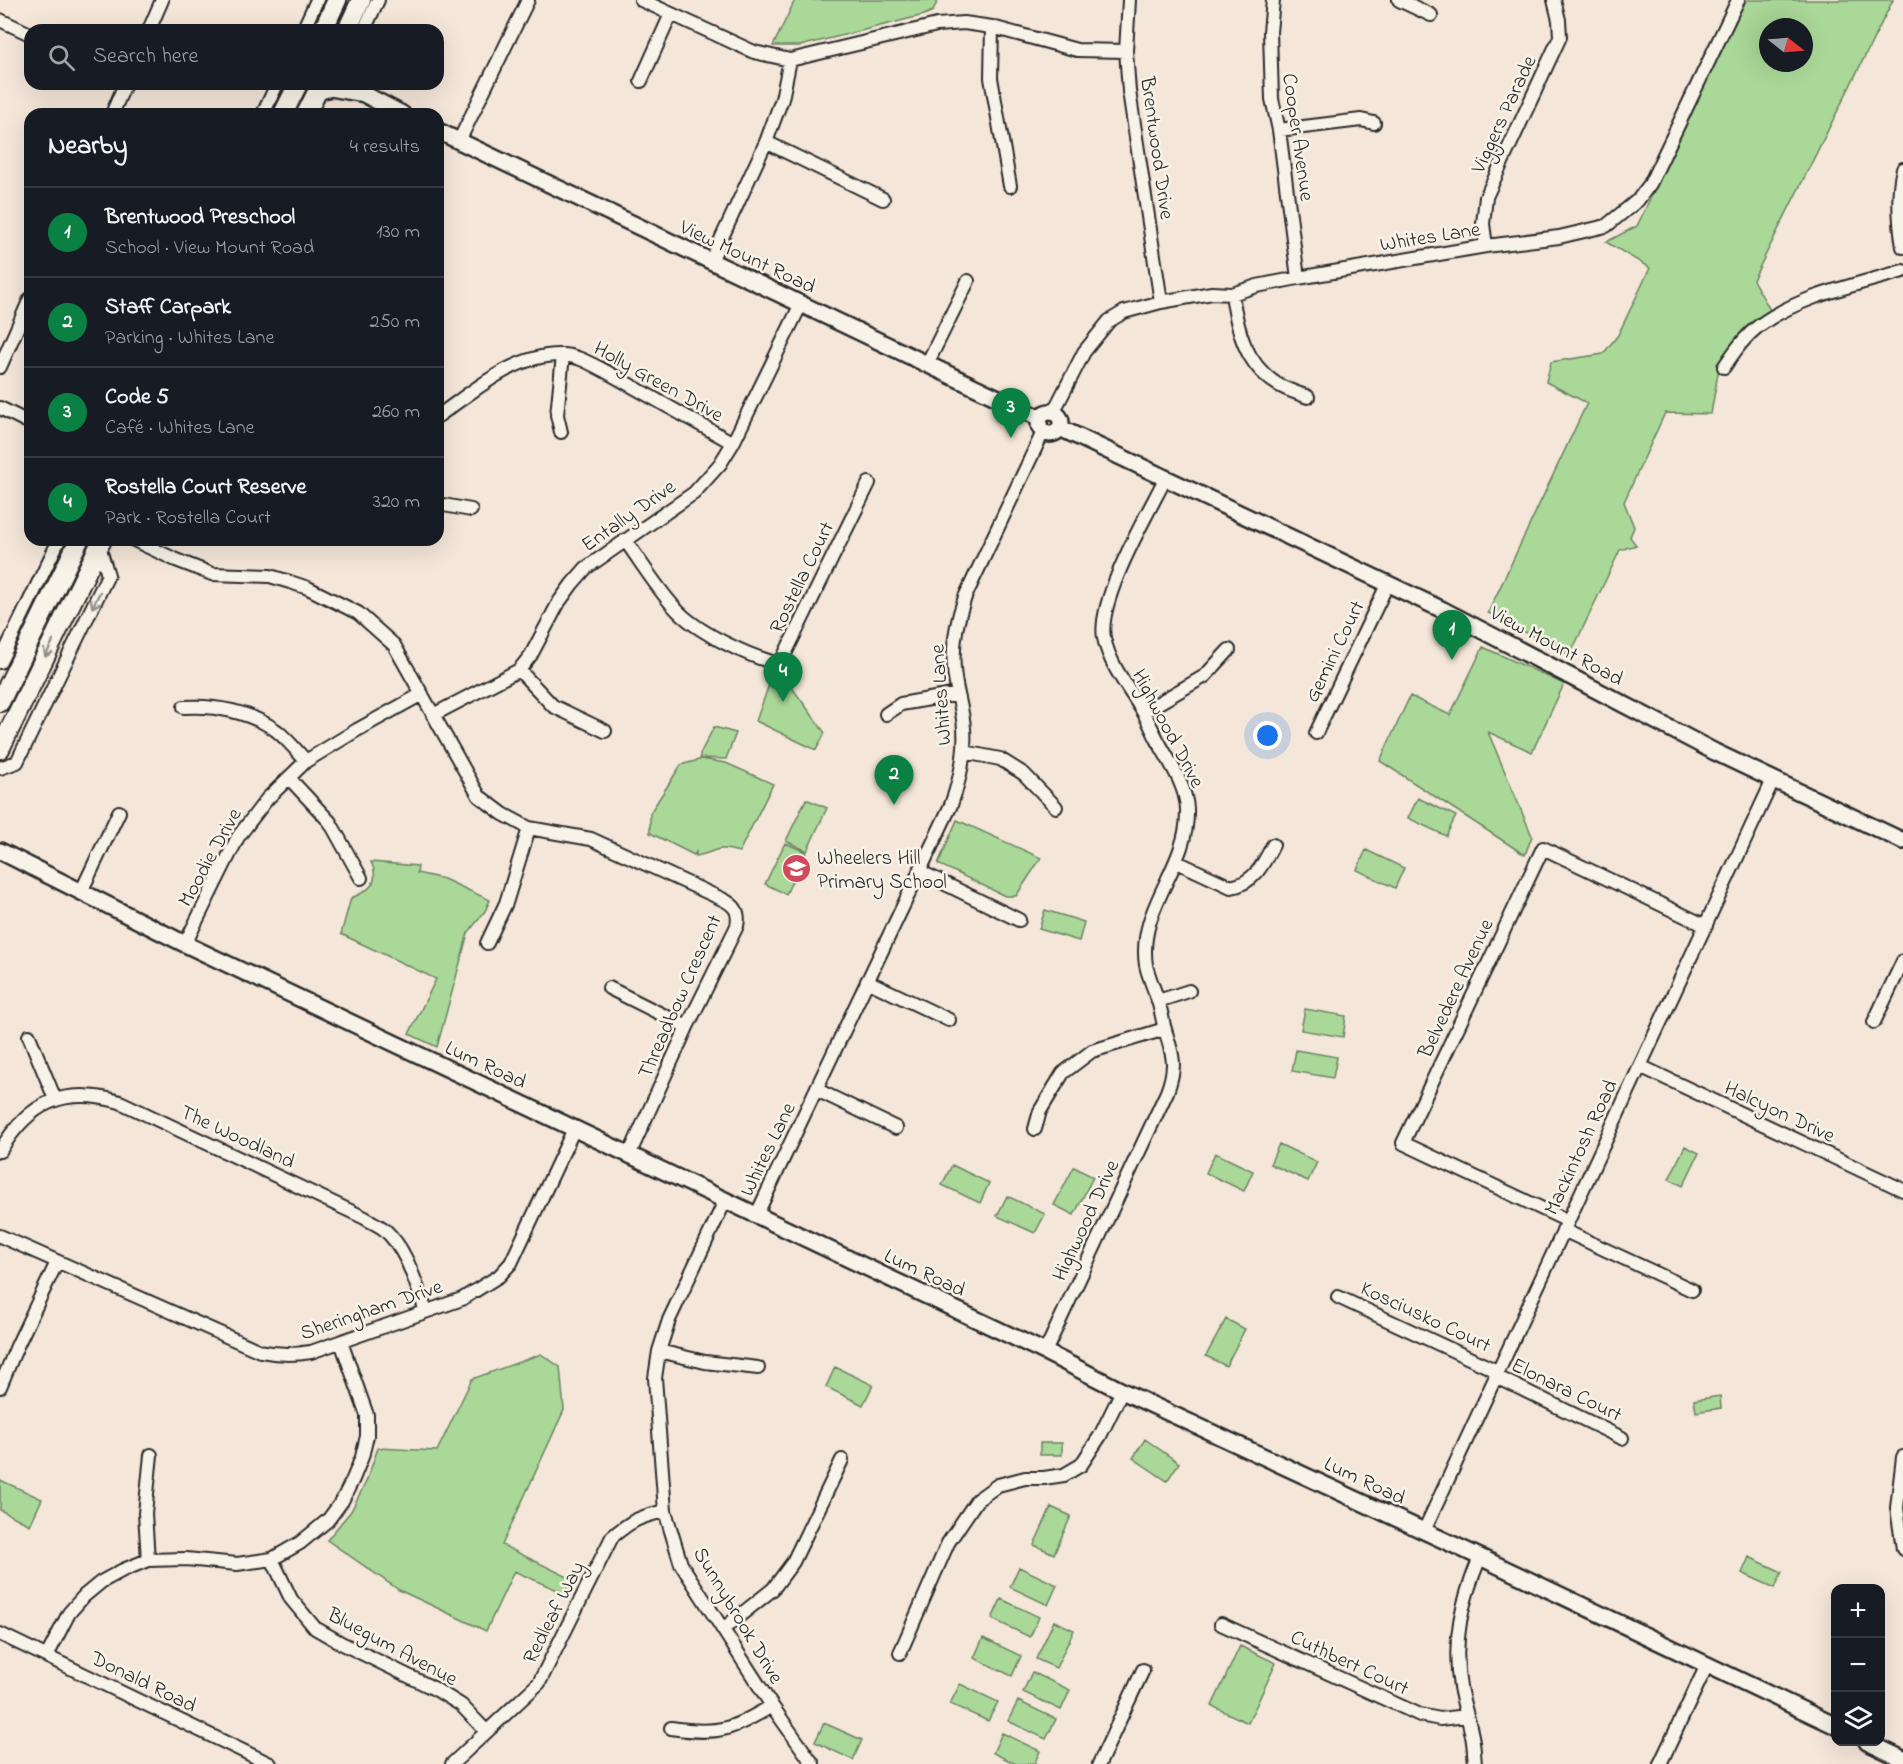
<!DOCTYPE html>
<html lang="en">
<head>
<meta charset="utf-8">
<style>
	body { margin:0; font-family:"Indie Flower",sans-serif; background:#20242c; color:#f1f3f6 }
	.controls { position:absolute; right:18px; bottom:18px; display:grid; overflow:hidden; border-radius:12px; box-shadow:0 6px 24px #0002 }
	.controls button { width:54px; height:54px; display:grid; place-items:center; padding:0; border:0; border-bottom:2px solid #363941; background:#171b24; color:#f1f3f6; font:30px sans-serif }
	.compass { position:absolute; left:1759px; top:18px; width:54px; height:54px; border-radius:50%; background:#171b24; box-shadow:0 6px 24px #0002; rotate:107deg }
	.you { position:absolute; left:1268px; top:736px; width:21px; height:21px; margin:-15px; border:4px solid #fff; border-radius:50%; background:#1a73e8; box-shadow:0 0 0 9px #1a73e833 }
	.badge { display:grid; place-items:center; width:39px; height:39px; border-radius:50%; background:#0b8043; color:#fff; font-size:20px; font-weight:700 }
	.pin { position:absolute; translate:-50% -50px; filter:drop-shadow(0 2px 3px #0008) }
	.pin::after { content:''; position:absolute; top:32px; width:21px; height:18px; background:inherit; clip-path:polygon(0 0,100% 0,50% 100%) }
	.list { margin:0; padding:0; list-style:none }
	h2 { display:flex; justify-content:space-between; align-items:center; height:78px; margin:0; padding:0 24px; font-size:26px }
	h2 small { font-size:20px; font-weight:400; color:#9ea1a6 }
	.list li { display:grid; grid-template-columns:39px 1fr auto; gap:18px; align-items:center; box-sizing:border-box; height:90px; padding:0 24px; border-top:2px solid #363941 }
	.list b { display:block; font-size:22px; white-space:nowrap }
	.list p { margin:0; font-size:20px; white-space:nowrap; color:#9ea1a6 }
	.list em { font-size:20px; font-style:normal; color:#9ea1a6 }
	.icon { flex:none; width:33px; height:33px; fill:none; stroke:currentColor; stroke-width:2; stroke-linecap:round; stroke-linejoin:round }
	.map { position:relative; flex:none; width:1903px; height:1764px; overflow:hidden }
	.search { position:absolute; background:#171b24; box-shadow:0 6px 24px #0002; left:24px; top:24px; width:420px; height:66px; display:flex; align-items:center; gap:15px; box-sizing:border-box; padding:0 21px; border-radius:18px; color:#9ea1a6; font-size:22px }
	.panel { position:absolute; background:#171b24; box-shadow:0 6px 24px #0002; left:24px; top:108px; width:420px; height:438px; border-radius:18px }
	.map>svg:first-child { display:block }
</style>
</head>
<body>
<div class="map">
<svg width="1903" height="1764" viewBox="0 0 1903 1764">
	<rect width="100%" height="100%" fill="#f4e6d9"/>
	<filter id="ink" filterUnits="userSpaceOnUse"><feTurbulence type="fractalNoise" baseFrequency=".0167" numOctaves="2"/><feDisplacementMap in="SourceGraphic" scale="12" xChannelSelector="R" yChannelSelector="G"/><feConvolveMatrix kernelMatrix="1 2 1 2 8 2 1 2 1" color-interpolation-filters="sRGB"/></filter>
	<g filter="url(#ink)">
		<!-- green -->
		<path fill="#aad898" stroke="#6a8262" stroke-width="1.5" fill-rule="evenodd" d="M795,0h143l-5,11 -9,4 -124,31h-27z
			M1745,0h148l-140,280 17,30 -37,39 -15,24 -7,41 -46,-1 -41,89 10,25 -4,10 6,8 -16,5 -50,105 -82,-42 99,-210 -41,-21 5,-20 52,-8 15,-19 32,-67 -44,-26 31,-16zM1768,27h36v36h-36z
			M1483,647l81,37 -32,68 -44,-20 44,104 -7,19 -145,-94 30,-65 40,19z
			M771,679l8,3h9l37,51 -9,17 -60,-29z
			M714,727l22,6 -10,26 -26,-1v-4z
			M702,759l24,4 47,21 -34,68c-24,-7 -22,0 -43,4v-4l-2,3 -44,-22v-20l31,-48z
			M1418,798l38,18 -10,20 -38,-18z
			M806,799l21,9 -20,43 -21,-10z
			M957,820l84,38 -25,38h-11l-67,-32z
			M785,843l21,9 -20,42 -21,-10z
			M1366,850l38,18 -9,20 -38,-18z
			M371,862l47,4 -1,7 27,6 46,21 -5,11 -17,22 -31,114 -28,-13 27,-55 -95,-45 10,-36c18,-7 30,-15 20,-36z
			M1045,910l39,12 -5,19 -40,-12z
			M1305,1009l41,7 -3,21 -42,-7z
			M1296,1050l41,7 -4,21 -41,-7z
			M1279,1144l38,18 -9,19 -38,-17z
			M1685,1146l14,7 -16,33 -14,-7z
			M1215,1153l38,18 -9,20 -38,-18z
			M952,1165l37,18 -9,20 -38,-18z
			M1074,1167l19,10 -19,38 -20,-10z
			M1007,1196l38,18 -10,19 -38,-17z
			M1226,1319l19,10 -19,37 -20,-10z
			M541,1354l19,13 4,43 -62,135 70,34 -8,14 -50,-22 -28,60 -87,-41 -72,-50 24,-29 15,-29 12,-34 59,3 35,-72z
			M835,1367l38,18 -10,20 -37,-18z
			M1720,1396l1,12 -25,4 -2,-12z
			M1145,1439l34,24 -12,18 -34,-23z
			M1040,1443h22v12h-22z
			M0,1480l42,19 -12,26 -30,-15z
			M1051,1507l20,9 -17,38 -20,-9z
			M1749,1557l33,15 -7,16 -33,-15z
			M1019,1567l38,18 -9,20 -38,-18z
			M1001,1599l38,18 -9,20 -38,-18z
			M1054,1621l20,9 -18,38 -20,-9z
			M983,1638l38,18 -9,20 -38,-18z
			M1240,1646l36,17 -28,60 -36,-17z
			M1032,1672l38,18 -9,20 -38,-18z
			M960,1684l38,18 -10,19 -38,-17z
			M1018,1701l38,18 -10,20 -38,-18z
			M824,1723l38,17 -9,20 -38,-18z
			M1002,1733l38,18 -6,13h-18l-23,-11z"/>
		<g fill="none" stroke-linecap="round" stroke-linejoin="round">
			<defs>
				<path id="minor" d="M641,0l113,52 36,8 147,-35 27,-2 28,4 85,23 49,1
					M1129,0l-3,51 3,40 32,211
					M1273,0l-3,32 2,67 7,31 19,148
					M1399,0l32,15
					M0,20l30,14
					M992,27l-1,51 19,108
					M149,30l13,-30
					M303,30l14,-30
					M364,30l14,-30
					M641,81l30,-67
					M112,114l13,-30
					M263,114l14,-30
					M1279,130l82,-10 13,3
					M459,141l69,-141
					M766,142l117,57
					M1903,169c-6,25 -4,53 0,78
					M1486,246l-3,-22 3,-27 74,-160 -1,-17 -5,-20
					M711,261l55,-119 16,-43 8,-39
					M1232,294c5,35 13,70 45,90 9,6 21,9 31,13
					M927,364l41,-83
					M0,367l30,-68
					M1724,367c10,-15 21,-31 36,-42 39,-29 96,-40 143,-54
					M0,408l30,15
					M1053,413l31,-61 25,-31 15,-9 37,-10 51,-9 20,1 25,-8 41,-8 188,-32 73,-9 47,-11 32,-26 12,-16 88,-184
					M438,416c36,-25 77,-62 123,-61 16,0 30,9 44,16l128,72
					M561,432l-4,-17 6,-60
					M438,504l33,6
					M134,540l42,20 36,14 58,2 20,6 18,6 50,25 36,32 85,151 24,18 26,14 62,11 131,60c13,6 18,13 15,27l-50,101 -58,128
					M625,540c16,22 31,47 50,68 21,24 74,49 105,56l89,-181
					M0,662l59,-122
					M519,670l34,36 52,25
					M184,707c32,-2 67,5 93,24 11,9 20,20 29,30
					M1143,712l62,-36 24,-26
					M886,714l15,-10 57,-10
					M433,715l86,-45 12,-15 28,-53 13,-18 14,-16 108,-75 26,-29 13,-21 68,-139
					M1316,733l71,-148
					M964,752l36,7 24,15 32,33
					M0,768l17,-6 91,-187 -9,-29
					M289,778l41,44 31,56
					M1177,862l54,25c23,-4 32,-22 42,-42
					M919,871l100,49
					M81,892l38,-80
					M487,943l19,-40 23,-75
					M185,944l53,-107 29,-38 39,-38 51,-31 65,-36
					M867,981l82,39
					M609,988l78,39
					M1158,1001l31,-10
					M1874,1022l29,-61
					M29,1036l26,63
					M1640,1066l263,124
					M817,1090l79,38
					M1035,1129l5,-18 23,-38 29,-22 73,-22
					M0,1151c29,-49 64,-65 120,-49l245,116c6,4 14,7 20,12 23,21 30,53 41,81
					M725,1201l-56,119 -10,31 -4,27 10,133 16,53 91,142 41,58
					M756,1216l195,-411c9,-25 15,-50 13,-77 -1,-19 -9,-39 -10,-59 -2,-24 3,-49 11,-72l78,-165
					M1568,1221l-165,-78 140,-295 163,78
					M1563,1230l129,60
					M0,1236l260,115c19,4 33,4 51,1l151,-53 37,-23 12,-13 63,-134
					M1338,1297l159,74
					M659,1351l46,11 53,6
					M1045,1352l122,-260c11,-30 5,-37 -3,-66 -2,-10 -4,-21 -8,-31 -3,-9 -8,-20 -10,-30 -9,-58 43,-98 41,-156 -1,-24 -19,-49 -30,-70 -5,-10 -9,-19 -15,-29 -14,-23 -32,-44 -38,-72 -7,-38 43,-123 61,-159
					M1495,1376l127,62
					M0,1387l17,-41 40,-84
					M1903,1457l-6,51 6,41
					M1424,1531l349,-751
					M272,1559l19,40 24,29 26,15 94,46 26,16 25,26
					M148,1560l-3,-47 6,-58
					M1221,1624l199,91 20,4 27,-3
					M723,1629l50,-40 20,-27 49,-102
					M0,1634l270,130
					M900,1653l48,-110 29,-43 21,-15 27,-7h19l20,-3 17,-10 19,-29 22,-45
					M47,1656l22,-43 15,-17 17,-14 22,-12 25,-10 38,-1 51,5 35,-5 28,-16 28,-23 14,-19 11,-22 9,-22 5,-21v-21l-26,-73
					M671,1728c49,7 59,2 101,-22
					M452,1764l87,-81 73,-146c20,-17 27,-20 53,-26
					M1099,1764l44,-94
					M1475,1764c-1,-9 -1,-19 -3,-28 -3,-16 -9,-32 -12,-49 -8,-48 2,-86 20,-130
					M1660,1764l47,-99"/>
				<path id="tertiary" d="M348,84l14,9 40,21
					M317,92l14,-4 28,5
					M438,131l602,287
					M1039 423a11 11 0 1 1 22 0a11 11 0 1 1-22 0Z
					M1060,428l383,182 272,142 188,89
					M0,851l185,93 860,408 77,39 358,166 356,169
					M1867,1742l36,17"/>
				<path id="primary" d="M323,30l14,-30
					M347,30l14,-30
					M283,114l15,-30
					M306,114l15,-30
					M0,702l79,-162
					M0,749l102,-209"/>
			</defs>
			<!-- minor casing -->
			<use href="#minor" stroke="#2b2b2b" stroke-width="16"/>
			<!-- tertiary casing -->
			<use href="#tertiary" stroke="#2b2b2b" stroke-width="20"/>
			<!-- primary casing -->
			<use href="#primary" stroke="#2b2b2b" stroke-width="22"/>
			<!-- minor -->
			<use href="#minor" stroke="#f7f3e8" stroke-width="12"/>
			<!-- tertiary -->
			<use href="#tertiary" stroke="#f7f3e8" stroke-width="15"/>
			<!-- primary -->
			<use href="#primary" stroke="#f7f3e8" stroke-width="18"/>
		</g>
		<!-- one-way arrows -->
		<defs><path id="oneway-shaft" d="M-6 0H5M1.5-3L5.5 0L1.5 3" fill="none" stroke-width="1.6" stroke-linecap="round" stroke-linejoin="round" transform="scale(1.5)"/></defs>
		<g stroke="#918f8a">
			<use href="#oneway-shaft" transform="translate(96 600) rotate(116)"/>
			<use href="#oneway-shaft" transform="translate(49 649) rotate(116)"/>
		</g>
	</g>
	<!-- icons -->
	<defs>
		<symbol id="school-disc" viewBox="-11 -11 22 22"><circle r="9.5" fill="#d1495b" stroke="#f7f3e8"/><path d="M0-5L7-2L0 1L-7-2ZM-4 1L0 2.5L4 1V4Q0 6-4 4Z" fill="#fff"/></symbol>
	</defs>
	<g fill-rule="evenodd">
		<use href="#school-disc" x="780" y="852" width="33" height="33"/>
	</g>
	<g text-anchor="middle" stroke-width="5" stroke-linejoin="round" paint-order="stroke">
		<!-- street labels -->
		<g font-size="21" fill="#2b2b2b" stroke="#f7f3e8">
			<text transform="translate(1503 114) rotate(-65)" y="7">Viggers Parade</text>
			<text transform="translate(1299 137) rotate(82)" y="7">Cooper Avenue</text>
			<text transform="translate(1158 148) rotate(82)" y="7">Brentwood Drive</text>
			<text transform="translate(1430 236) rotate(-9)" y="7">Whites Lane</text>
			<text transform="translate(748 256) rotate(25)" y="7">View Mount Road</text>
			<text transform="translate(659 381) rotate(29)" y="7">Holly Green Drive</text>
			<text transform="translate(628 515) rotate(-35)" y="7">Entally Drive</text>
			<text transform="translate(801 577) rotate(-64)" y="7">Rostella Court</text>
			<text transform="translate(1557 645) rotate(28)" y="7">View Mount Road</text>
			<text transform="translate(1334 651) rotate(-64)" y="7">Gemini Court</text>
			<text transform="translate(940 695) rotate(-94)" y="7">Whites Lane</text>
			<text transform="translate(1169 728) rotate(62)" y="7">Highwood Drive</text>
			<text transform="translate(209 857) rotate(-61)" y="7">Moodie Drive</text>
			<text transform="translate(1455 988) rotate(-65)" y="7">Belvedere Avenue</text>
			<text transform="translate(679 996) rotate(-66)" y="7">Threadbow Crescent</text>
			<text transform="translate(486 1064) rotate(25)" y="7">Lum Road</text>
			<text transform="translate(1780 1111) rotate(25)" y="7">Halcyon Drive</text>
			<text transform="translate(238 1136) rotate(25)" y="7">The Woodland</text>
			<text transform="translate(1580 1147) rotate(-65)" y="7">Mackintosh Road</text>
			<text transform="translate(767 1149) rotate(-64)" y="7">Whites Lane</text>
			<text transform="translate(1085 1220) rotate(-65)" y="7">Highwood Drive</text>
			<text transform="translate(925 1272) rotate(25)" y="7">Lum Road</text>
			<text transform="translate(371 1309) rotate(-19)" y="7">Sheringham Drive</text>
			<text transform="translate(1426 1316) rotate(25)" y="7">Kosciusko Court</text>
			<text transform="translate(1567 1389) rotate(26)" y="7">Elonara Court</text>
			<text transform="translate(1365 1480) rotate(25)" y="7">Lum Road</text>
			<text transform="translate(553 1612) rotate(-63)" y="7">Redleaf Way</text>
			<text transform="translate(739 1615) rotate(59)" y="7">Sunnybrook Drive</text>
			<text transform="translate(393 1646) rotate(28)" y="7">Bluegum Avenue</text>
			<text transform="translate(1350 1662) rotate(25)" y="7">Cuthbert Court</text>
			<text transform="translate(144 1681) rotate(26)" y="7">Donald Road</text>
		</g>
		<!-- poi labels -->
		<g font-size="21" fill="#2b2b2b" stroke="#f7f3e8" text-anchor="start">
			<text x="817" y="864">Wheelers Hill<tspan x="817" dy="24">Primary School</tspan></text>
		</g>
	</g>
</svg>
<div class="controls">
<button>+</button>
<button>−</button>
<button><svg class="icon" aria-label="layers" viewBox="0 0 24 24"><path d="M12 4l9 5-9 5-9-5zM3 14l9 5 9-5"/></svg></button>
</div>
<svg class="compass" viewBox="-18 -18 36 36"><path d="M0-13l5 13h-10z" fill="#e53935"/><path d="M0 13l5-13h-10z" fill="#9ea1a6"/></svg>
<div class="you"></div>
<div class="pin badge" style="left:1452px;top:660px">1</div>
<div class="pin badge" style="left:894px;top:805px">2</div>
<div class="pin badge" style="left:1011px;top:438px">3</div>
<div class="pin badge" style="left:783px;top:702px">4</div>
<div class="search"><svg class="icon" aria-label="search" viewBox="0 0 24 24"><circle cx="10" cy="10" r="6"/><path d="M15 15l6 6"/></svg>Search here</div>
<section class="panel">
<h2>Nearby<small>4 results</small></h2>
<ul class="list">
<li><span class="badge">1</span><div><b>Brentwood Preschool</b><p>School · View Mount Road</p></div><em>130 m</em></li>
<li><span class="badge">2</span><div><b>Staff Carpark</b><p>Parking · Whites Lane</p></div><em>250 m</em></li>
<li><span class="badge">3</span><div><b>Code 5</b><p>Café · Whites Lane</p></div><em>260 m</em></li>
<li><span class="badge">4</span><div><b>Rostella Court Reserve</b><p>Park · Rostella Court</p></div><em>320 m</em></li>
</ul>
</section>
</div>
</body>
</html>
